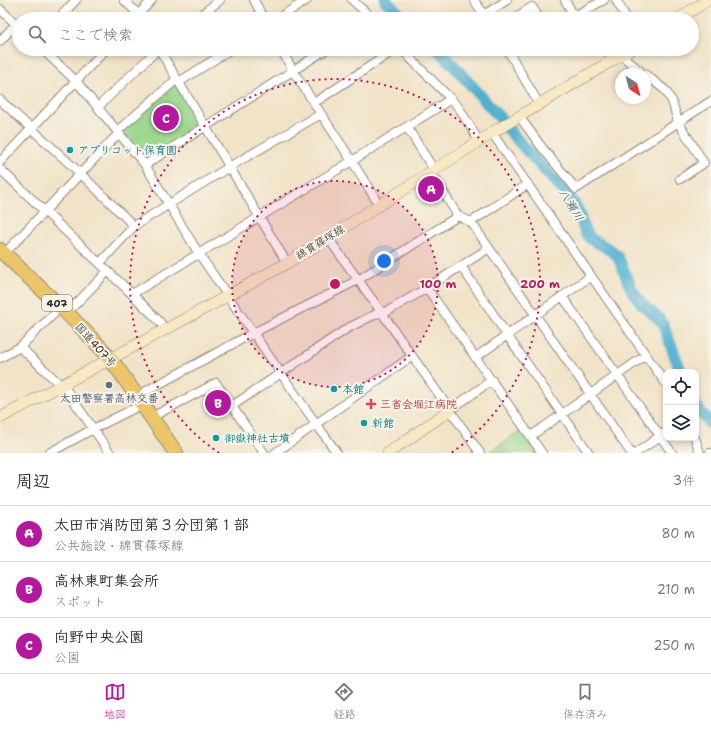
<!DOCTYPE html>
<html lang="ja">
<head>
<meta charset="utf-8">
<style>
	body { margin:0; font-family:"Shantell Sans","Klee One",sans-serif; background:#f6f6f7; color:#1f2937 }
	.controls { position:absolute; right:12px; bottom:12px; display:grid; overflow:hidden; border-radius:8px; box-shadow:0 2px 6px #0003 }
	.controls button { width:36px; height:36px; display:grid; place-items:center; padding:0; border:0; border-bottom:1px solid #e0e1e3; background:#fff; color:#1f2937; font:20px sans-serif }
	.compass { position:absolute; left:615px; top:68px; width:36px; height:36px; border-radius:50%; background:#fff; box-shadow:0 2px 6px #0003; rotate:144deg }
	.you { position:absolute; left:384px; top:261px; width:14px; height:14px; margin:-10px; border:3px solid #fff; border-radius:50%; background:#1a73e8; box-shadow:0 0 0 6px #1a73e833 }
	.badge { display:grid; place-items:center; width:26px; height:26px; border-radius:50%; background:#b5179e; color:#fff; font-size:13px; font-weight:700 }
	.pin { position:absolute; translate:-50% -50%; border:2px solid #fff; box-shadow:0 1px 4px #0006 }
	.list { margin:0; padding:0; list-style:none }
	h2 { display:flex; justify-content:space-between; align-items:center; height:52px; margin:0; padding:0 16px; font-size:17px }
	h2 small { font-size:13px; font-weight:400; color:#747a83 }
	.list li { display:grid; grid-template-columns:26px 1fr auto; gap:12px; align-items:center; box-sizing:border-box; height:56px; padding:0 16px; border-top:1px solid #e0e1e3 }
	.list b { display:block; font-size:15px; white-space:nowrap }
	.list p { margin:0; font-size:13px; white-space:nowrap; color:#747a83 }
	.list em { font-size:13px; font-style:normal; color:#747a83 }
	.icon { flex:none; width:22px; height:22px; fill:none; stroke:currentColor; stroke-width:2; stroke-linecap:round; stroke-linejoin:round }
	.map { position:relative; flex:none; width:711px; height:453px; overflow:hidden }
	.search { position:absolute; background:#fff; box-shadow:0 2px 6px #0003; left:12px; right:12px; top:12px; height:44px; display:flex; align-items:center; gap:10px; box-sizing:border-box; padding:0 14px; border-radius:22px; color:#747a83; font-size:15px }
	.sheet { height:220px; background:#fff }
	nav { display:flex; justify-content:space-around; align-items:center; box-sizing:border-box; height:56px; border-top:1px solid #e0e1e3; background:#fff; font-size:11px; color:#747a83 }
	nav a { display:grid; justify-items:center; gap:2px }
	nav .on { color:#b5179e }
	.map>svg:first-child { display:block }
</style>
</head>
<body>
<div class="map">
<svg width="711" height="453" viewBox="0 0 711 453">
	<rect width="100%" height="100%" fill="#f7f3e8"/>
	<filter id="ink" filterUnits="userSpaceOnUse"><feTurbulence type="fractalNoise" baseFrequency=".025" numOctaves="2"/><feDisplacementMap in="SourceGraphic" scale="8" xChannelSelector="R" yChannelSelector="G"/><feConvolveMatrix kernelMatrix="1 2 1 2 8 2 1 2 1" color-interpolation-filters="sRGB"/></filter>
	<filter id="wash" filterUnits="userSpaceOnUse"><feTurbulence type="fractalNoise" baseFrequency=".012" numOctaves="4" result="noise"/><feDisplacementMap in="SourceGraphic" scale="16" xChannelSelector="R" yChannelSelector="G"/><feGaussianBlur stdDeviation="0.9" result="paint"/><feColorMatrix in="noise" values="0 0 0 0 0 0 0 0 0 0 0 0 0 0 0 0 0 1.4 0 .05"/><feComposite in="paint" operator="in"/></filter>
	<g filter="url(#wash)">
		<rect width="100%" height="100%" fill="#f1e3c7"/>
		<!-- green -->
		<path fill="#99d68a" stroke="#62805a" d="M176,85l25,40 -55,37 -25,-32z
			M522,429l17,24h-50z"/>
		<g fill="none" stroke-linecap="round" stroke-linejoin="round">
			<!-- river -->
			<path stroke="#51b0d0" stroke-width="12" d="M385,0l20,19
				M437,49l18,18 45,51 14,18 53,59 7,8 5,10 6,19 6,7 21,12 6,6 15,35 9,12 17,15 4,5 18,48
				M696,406l15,19"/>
		</g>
	</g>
	<g filter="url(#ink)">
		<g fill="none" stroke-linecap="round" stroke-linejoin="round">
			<defs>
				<path id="street" d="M124,0l14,14 3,5
					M254,0l10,19
					M352,0l21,19
					M474,0l13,19
					M565,0l9,16 30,-16
					M616,0l11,19
					M0,9l19,18
					M484,15l23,-15
					M58,19l18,-19
					M134,19l18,-19
					M196,19l24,-19
					M277,19l30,-19
					M513,19l19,-12 8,12
					M0,41l16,-17
					M42,49l34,32 69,84 54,89 101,147 37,52
					M159,49l128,214
					M281,49l12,22 59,90 27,44
					M401,49l50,50 8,9 20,33
					M507,49l32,55
					M621,55l23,19
					M645,74l20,16 7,11 6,21 26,41 -24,16
					M179,82l52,-33
					M0,100l81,74 53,52
					M314,103l82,-54
					M98,107l60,-58
					M519,116l21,29 36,44 135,-88
					M407,127l27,43
					M117,131l60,-52
					M492,133l174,251
					M0,162l106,-113
					M145,165l182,-116
					M0,169l132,125 28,28 5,8
					M431,172l27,44 13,6 160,231
					M471,222l57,-38
					M328,238l54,75 98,140
					M4,254l115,-121
					M100,263l34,-37 95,-59 92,-53
					M461,266l46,69 82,118
					M427,288l115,165
					M132,294l220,-133 99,-62
					M562,296l110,157
					M67,313l41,-42
					M20,347l47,44 43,62
					M476,357l115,-81
					M0,358l20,-11 41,-40
					M137,396l116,-63 105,-53 100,-64
					M232,406l116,-78 28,-14 12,-3 39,-23 62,-40
					M450,410l42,-30
					M152,417l64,-34 48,70
					M531,436l115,-81
					M695,438l5,15
					M49,453l44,-24 50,-25
					M275,453l137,-97
					M636,453l30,-21
					M710,453h1"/>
				<path id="secondary" d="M678,19l30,-19
					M0,418l224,-120 63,-35 41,-25 167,-107 136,-82
					M388,453l62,-43"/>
				<path id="highway" d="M0,250l67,63 35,36 16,20 58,84"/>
			</defs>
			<!-- street casing -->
			<use href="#street" stroke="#8e8779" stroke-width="10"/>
			<!-- secondary casing -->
			<use href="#secondary" stroke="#8e8779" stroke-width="12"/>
			<!-- highway casing -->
			<use href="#highway" stroke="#8e8779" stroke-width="16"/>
			<!-- street -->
			<use href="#street" stroke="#fff" stroke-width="8"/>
			<!-- secondary -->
			<use href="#secondary" stroke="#f8e8c3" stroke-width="11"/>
			<!-- highway -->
			<use href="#highway" stroke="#edc569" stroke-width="14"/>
		</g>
	</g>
	<!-- distance rings -->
	<circle cx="335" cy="284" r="103" fill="#c2185b" fill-opacity=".12"/>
	<g fill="none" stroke="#c2185b" stroke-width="2" stroke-dasharray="2 4">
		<circle cx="335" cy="284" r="103"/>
		<path d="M219 453A205 205 0 1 1 451 453"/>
	</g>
	<!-- markers -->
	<g fill="#0f9aa8" stroke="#f7f3e8" stroke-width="1.5">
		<circle cx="70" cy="150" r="4"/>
		<circle cx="334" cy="389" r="4"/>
		<circle cx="364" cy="423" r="4"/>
		<circle cx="216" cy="438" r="4"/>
	</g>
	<circle fill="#5c6f8a" stroke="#f7f3e8" stroke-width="1.5" cx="109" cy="385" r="4"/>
	<path fill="#e0444e" stroke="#f7f3e8" stroke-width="1.5" d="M369 398h4v4h4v4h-4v4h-4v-4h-4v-4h4z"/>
	<g text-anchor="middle" stroke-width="4" stroke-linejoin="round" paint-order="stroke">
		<!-- shield labels -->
		<rect fill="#f7f3e8" stroke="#686764" stroke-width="1" x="42" y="295" width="30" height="16" rx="3"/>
		<g font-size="10" font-weight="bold" fill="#2b2b2b">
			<text x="57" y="307">407</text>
		</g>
		<!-- culture labels -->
		<g font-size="11" font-weight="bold" fill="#0d838f" stroke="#f7f3e8" text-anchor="start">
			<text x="78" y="154">アプリコット保育園</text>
			<text x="342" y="393">本館</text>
			<text x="372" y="427">新館</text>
			<text x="224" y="442">御嶽神社古墳</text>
		</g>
		<!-- street labels -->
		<g font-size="11" fill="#2b2b2b" stroke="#f7f3e8">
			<text transform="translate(320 242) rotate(-32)" y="4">綿貫篠塚線</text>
			<text transform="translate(96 345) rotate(48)" y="4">国道407号</text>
		</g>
		<!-- service labels -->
		<g font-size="11" font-weight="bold" fill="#4e5e75" stroke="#f7f3e8">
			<text x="109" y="402">太田警察署高林交番</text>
		</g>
		<!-- health labels -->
		<g font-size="11" font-weight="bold" fill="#be3a42" stroke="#f7f3e8" text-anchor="start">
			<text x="380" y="408">三省会堀江病院</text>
		</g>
		<!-- water labels -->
		<g font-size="12" font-style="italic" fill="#385a65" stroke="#f7f3e8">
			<text transform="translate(571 205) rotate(58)" y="4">八瀬川</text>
		</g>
	</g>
	<circle cx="335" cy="284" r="6" fill="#c2185b" stroke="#f7f3e8" stroke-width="2"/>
	<g font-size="12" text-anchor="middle" font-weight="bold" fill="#c2185b" stroke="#f7f3e8" stroke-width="4" stroke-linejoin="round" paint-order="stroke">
		<text x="438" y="288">100 m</text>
		<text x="540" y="288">200 m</text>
	</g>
</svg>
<div class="controls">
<button><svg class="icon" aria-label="locate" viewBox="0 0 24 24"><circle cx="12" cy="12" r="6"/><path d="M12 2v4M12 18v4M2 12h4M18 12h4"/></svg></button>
<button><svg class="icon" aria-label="layers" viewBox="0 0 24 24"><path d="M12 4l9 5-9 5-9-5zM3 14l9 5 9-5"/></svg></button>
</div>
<svg class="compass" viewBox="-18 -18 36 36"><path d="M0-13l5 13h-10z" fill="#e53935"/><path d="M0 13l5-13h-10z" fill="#747a83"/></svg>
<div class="you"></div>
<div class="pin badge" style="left:431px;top:189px">A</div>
<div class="pin badge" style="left:218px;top:403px">B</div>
<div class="pin badge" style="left:166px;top:118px">C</div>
<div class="search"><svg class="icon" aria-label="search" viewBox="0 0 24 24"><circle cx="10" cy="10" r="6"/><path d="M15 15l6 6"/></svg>ここで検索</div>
</div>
<section class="sheet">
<h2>周辺<small>3件</small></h2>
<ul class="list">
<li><span class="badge">A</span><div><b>太田市消防団第３分団第１部</b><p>公共施設 · 綿貫篠塚線</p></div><em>80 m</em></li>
<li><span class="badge">B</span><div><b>高林東町集会所</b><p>スポット</p></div><em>210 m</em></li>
<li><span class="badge">C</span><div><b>向野中央公園</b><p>公園</p></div><em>250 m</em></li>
</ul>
</section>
<nav>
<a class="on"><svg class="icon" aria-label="map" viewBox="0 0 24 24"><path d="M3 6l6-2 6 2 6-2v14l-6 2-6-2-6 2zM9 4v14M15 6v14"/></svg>地図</a>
<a><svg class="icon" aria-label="directions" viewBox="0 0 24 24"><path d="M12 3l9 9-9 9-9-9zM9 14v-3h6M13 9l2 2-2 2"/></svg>経路</a>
<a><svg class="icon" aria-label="saved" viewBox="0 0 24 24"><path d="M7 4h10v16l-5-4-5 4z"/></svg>保存済み</a>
</nav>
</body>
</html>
